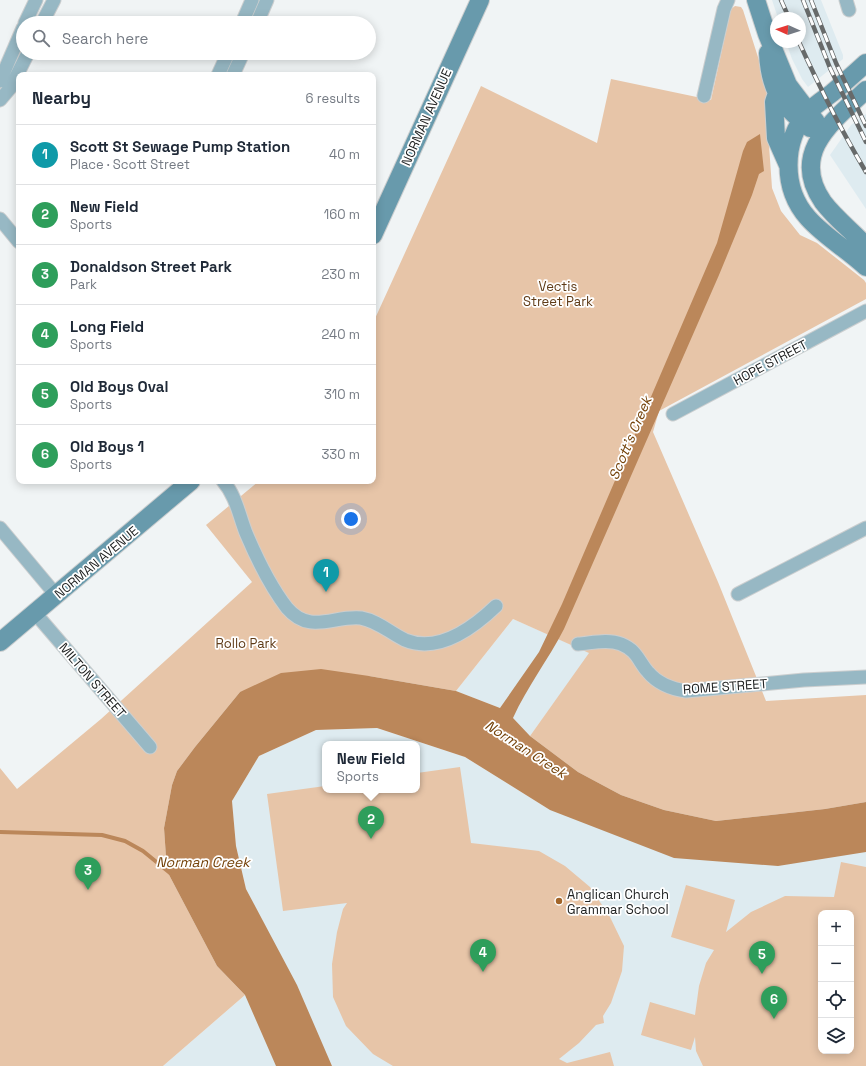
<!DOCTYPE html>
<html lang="en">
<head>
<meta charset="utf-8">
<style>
	body { margin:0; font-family:"Space Grotesk",sans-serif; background:#f2f2f3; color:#1f2937 }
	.controls { position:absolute; right:12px; bottom:12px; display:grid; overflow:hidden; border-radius:8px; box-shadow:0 2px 10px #0003 }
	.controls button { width:36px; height:36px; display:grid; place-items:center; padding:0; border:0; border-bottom:1px solid #e0e1e3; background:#fff; color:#1f2937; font:20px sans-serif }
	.compass { position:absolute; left:770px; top:12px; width:36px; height:36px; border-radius:50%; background:#fff; box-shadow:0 2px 10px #0003; rotate:273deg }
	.you { position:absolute; left:351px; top:519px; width:14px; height:14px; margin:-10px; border:3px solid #fff; border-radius:50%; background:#1a73e8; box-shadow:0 0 0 6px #1a73e833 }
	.badge { display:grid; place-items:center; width:26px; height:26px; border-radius:50%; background:#0b8043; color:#fff; font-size:13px; font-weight:700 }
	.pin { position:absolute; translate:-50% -33px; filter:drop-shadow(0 1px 2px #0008) }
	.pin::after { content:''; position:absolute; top:21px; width:14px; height:12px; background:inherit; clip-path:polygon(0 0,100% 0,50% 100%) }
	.popup { position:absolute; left:322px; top:741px; width:98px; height:52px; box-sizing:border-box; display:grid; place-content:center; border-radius:8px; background:#fff; filter:drop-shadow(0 1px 3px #0005); font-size:13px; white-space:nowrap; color:#747a83 }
	.popup b { font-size:15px; color:#1f2937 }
	.popup::after { content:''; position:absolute; left:50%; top:100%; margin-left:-8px; border:8px solid transparent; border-top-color:#fff }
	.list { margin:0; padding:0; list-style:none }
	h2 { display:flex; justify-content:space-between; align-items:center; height:52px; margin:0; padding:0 16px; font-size:17px }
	h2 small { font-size:13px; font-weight:400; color:#747a83 }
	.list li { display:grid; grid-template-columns:26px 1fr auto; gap:12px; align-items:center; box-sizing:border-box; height:60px; padding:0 16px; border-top:1px solid #e0e1e3 }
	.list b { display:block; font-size:15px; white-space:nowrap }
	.list p { margin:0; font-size:13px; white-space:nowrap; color:#747a83 }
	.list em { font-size:13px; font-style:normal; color:#747a83 }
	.icon { flex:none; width:22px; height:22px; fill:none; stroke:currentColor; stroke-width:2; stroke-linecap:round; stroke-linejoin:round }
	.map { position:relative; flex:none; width:866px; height:1066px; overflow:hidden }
	.search { position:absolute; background:#fff; box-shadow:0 2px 10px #0003; left:16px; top:16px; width:360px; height:44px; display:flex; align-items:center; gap:10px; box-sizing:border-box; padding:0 14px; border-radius:22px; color:#747a83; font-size:15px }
	.panel { position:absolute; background:#fff; box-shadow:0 2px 10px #0003; left:16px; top:72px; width:360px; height:412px; border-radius:8px }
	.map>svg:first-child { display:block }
</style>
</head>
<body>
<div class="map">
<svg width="866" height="1066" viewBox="0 0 866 1066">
	<rect width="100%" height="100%" fill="#f0f4f5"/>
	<!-- built -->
	<path fill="#deebf0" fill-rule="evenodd" d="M772,0h49l22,55v4l-35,28 -6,-8 -10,-20 -6,-17h14v-24h-22z
		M866,114v95l-36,-54 21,-30z
		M513,619l77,34 -60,83 -18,-18 -12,-10 -44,-17z
		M377,728l88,29 85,53 309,42h7v214h-703l82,-71 35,-24 -15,-45 -19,-37 -10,-43 -4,-45 27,-45 57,-26zM325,744h92v46h-92zM821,913h30v138h-30z"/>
	<!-- green -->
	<path fill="#e7c5a8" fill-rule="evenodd" d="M735,6l6,1 2,3 21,66 4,23 1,46 3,43 9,23 19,24 17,8 47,37 2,3v16l-207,112 -6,21 65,150 48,119 100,-6v107l-41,7 -109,12 -52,-11 -43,-15 -43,-23 -48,-36 59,-83 -76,-34 -57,72 -87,-15 -129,16 -45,55 -18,24 -5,14 -8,43 3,43 50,95 28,29 -82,71h-163v-298l17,21 84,-70 151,-137 -46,-57 53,-44h114v-158l108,-237 116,57 14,-64 100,21 19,-87 1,-4z
		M460,767l11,76 68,8 26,15 25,21 20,30 14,29 -2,25 -11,32 -8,13 1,7 -8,2 -17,18 -20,16 8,4 43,-11 4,14h-221l-20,-12 -27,-28 -13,-29 -1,-33 5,-32 6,-23 4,-6 -64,8 -16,-117 58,-8v4h92v-17z
		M841,862l25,5v199h-163l-7,-15 -1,-14 -4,13 -50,-15 9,-33 45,13 4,-29 7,-23 8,-13 -43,-13 15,-52 49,15 -9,32 25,-20 34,-16 49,1zM821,913h30v138h-30z"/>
	<!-- water -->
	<path fill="#bb875a" d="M760,134l4,37 -5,3 -7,21 -33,80 -155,354c-16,31 -37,58 -51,89l17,18 48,36 43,23 43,15 52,11 109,-12 41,-7v50l-88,14 -104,-8 -124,-48 -85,-53 -88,-29 -61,2 -57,26 -27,45 4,45 10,43 51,96 35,81h-56l-31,-71 -28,-29 -50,-95 -3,-43 8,-43 5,-14 18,-24 45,-55 41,-19 40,-4 48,7 87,15 44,17 39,-56 23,-48 155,-361 26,-92 4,-9z"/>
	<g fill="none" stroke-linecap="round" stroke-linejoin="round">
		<!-- stream -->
		<path stroke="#bb875a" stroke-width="4" d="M0,832l102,3 23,6 18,10 27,22"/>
		<defs>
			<path id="street" d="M846,0l3,10
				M25,23l11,-23
				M42,23l12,-23
				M242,23l10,-23
				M257,23l10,-23
				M218,75l10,-22
				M233,75l10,-22
				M0,81l23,-53
				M704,96l20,-87 4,-9
				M0,100l11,-13 17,-34
				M0,219l19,23
				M673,414l193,-103
				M223,481c13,15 16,34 23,52 11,26 24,53 41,75 23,27 47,7 74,10 17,3 29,15 44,22 34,14 68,-12 91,-34
				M0,528l56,67
				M738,594l128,-66
				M35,613l115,134
				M578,644c14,-1 30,-5 43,0 17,7 17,17 27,28 10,12 24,17 38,19l118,-11 62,-3"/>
			<path id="secondary" d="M756,0l11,34 21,51 28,37
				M768,53c2,38 13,52 42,75
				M866,63c-11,10 -22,20 -34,30 -8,6 -17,12 -24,19 -26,29 -26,77 0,106 17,19 40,32 58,49
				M866,90c-33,31 -77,63 -43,112 12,16 29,29 43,44
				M777,93l-3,9 2,36 12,27
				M373,235l107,-235
				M0,642l191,-161"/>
		</defs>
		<!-- street casing -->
		<use href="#street" stroke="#cbcecf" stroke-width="15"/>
		<!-- secondary casing -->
		<use href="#secondary" stroke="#cbcecf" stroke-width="20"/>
		<!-- street -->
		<use href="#street" stroke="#97b8c4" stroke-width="13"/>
		<!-- secondary -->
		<use href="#secondary" stroke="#689aac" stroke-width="18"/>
		<defs>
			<path id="rail" d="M781,0l8,18
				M803,0l27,68 36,74
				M811,0l25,63 30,63
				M799,42c20,44 42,88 67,130"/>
		</defs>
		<!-- rail casing -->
		<use href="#rail" stroke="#676a6a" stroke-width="4.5"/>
		<!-- rail -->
		<use href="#rail" stroke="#fff" stroke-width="3" stroke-dasharray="9" stroke-linecap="butt"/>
	</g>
	<!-- markers -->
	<circle fill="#a26529" stroke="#fff" stroke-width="1.5" cx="559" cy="901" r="4"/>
	<g text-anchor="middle" stroke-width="3.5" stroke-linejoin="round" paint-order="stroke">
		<!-- street labels -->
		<g font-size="13" fill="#202222" stroke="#fff">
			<text transform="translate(426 117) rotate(-66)" y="5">NORMAN AVENUE</text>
			<text transform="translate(770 362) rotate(-28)" y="5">HOPE STREET</text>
			<text transform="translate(96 562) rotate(-40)" y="5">NORMAN AVENUE</text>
			<text transform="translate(93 680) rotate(49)" y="5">MILTON STREET</text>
			<text transform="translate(725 686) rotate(-4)" y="5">ROME STREET</text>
		</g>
		<!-- park labels -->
		<g font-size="13" fill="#5f3b17" stroke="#fff">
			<text x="558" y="291">Vectis<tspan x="558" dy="15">Street Park</tspan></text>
			<text x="246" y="648">Rollo Park</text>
		</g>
		<!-- poi labels -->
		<g font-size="13" fill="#202222" stroke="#fff" text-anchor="start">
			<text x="567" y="899">Anglican Church<tspan x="567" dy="15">Grammar School</tspan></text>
		</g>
		<!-- water labels -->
		<g font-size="14" font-style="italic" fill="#744209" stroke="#fff">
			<text transform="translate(630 438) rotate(-67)" y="5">Scott's Creek</text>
			<text transform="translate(526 749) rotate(33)" y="5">Norman Creek</text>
			<text x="203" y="867">Norman Creek</text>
		</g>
	</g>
</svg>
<div class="controls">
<button>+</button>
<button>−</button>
<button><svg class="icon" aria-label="locate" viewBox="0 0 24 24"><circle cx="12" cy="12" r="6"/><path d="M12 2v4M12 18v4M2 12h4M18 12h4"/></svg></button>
<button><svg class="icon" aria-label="layers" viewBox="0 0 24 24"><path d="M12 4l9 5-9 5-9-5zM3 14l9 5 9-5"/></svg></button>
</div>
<svg class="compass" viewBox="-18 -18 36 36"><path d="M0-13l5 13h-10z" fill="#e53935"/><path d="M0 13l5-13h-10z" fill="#747a83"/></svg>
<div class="you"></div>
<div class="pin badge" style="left:326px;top:592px;background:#0f9aa8">1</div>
<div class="pin badge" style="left:371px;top:839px;background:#2e9e5b">2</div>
<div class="popup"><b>New Field</b>Sports</div>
<div class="pin badge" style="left:88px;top:890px;background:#2e9e5b">3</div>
<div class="pin badge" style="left:483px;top:972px;background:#2e9e5b">4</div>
<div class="pin badge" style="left:762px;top:974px;background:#2e9e5b">5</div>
<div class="pin badge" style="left:774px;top:1019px;background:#2e9e5b">6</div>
<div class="search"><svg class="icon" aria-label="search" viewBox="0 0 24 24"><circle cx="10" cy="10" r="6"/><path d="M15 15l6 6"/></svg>Search here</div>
<section class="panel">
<h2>Nearby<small>6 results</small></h2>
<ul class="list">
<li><span class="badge" style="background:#0f9aa8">1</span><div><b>Scott St Sewage Pump Station</b><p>Place · Scott Street</p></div><em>40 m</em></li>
<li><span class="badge" style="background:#2e9e5b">2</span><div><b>New Field</b><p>Sports</p></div><em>160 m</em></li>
<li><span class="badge" style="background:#2e9e5b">3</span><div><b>Donaldson Street Park</b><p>Park</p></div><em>230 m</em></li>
<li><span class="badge" style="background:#2e9e5b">4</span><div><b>Long Field</b><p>Sports</p></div><em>240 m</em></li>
<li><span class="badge" style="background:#2e9e5b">5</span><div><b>Old Boys Oval</b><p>Sports</p></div><em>310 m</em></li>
<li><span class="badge" style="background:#2e9e5b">6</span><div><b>Old Boys 1</b><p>Sports</p></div><em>330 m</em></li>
</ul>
</section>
</div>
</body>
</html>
